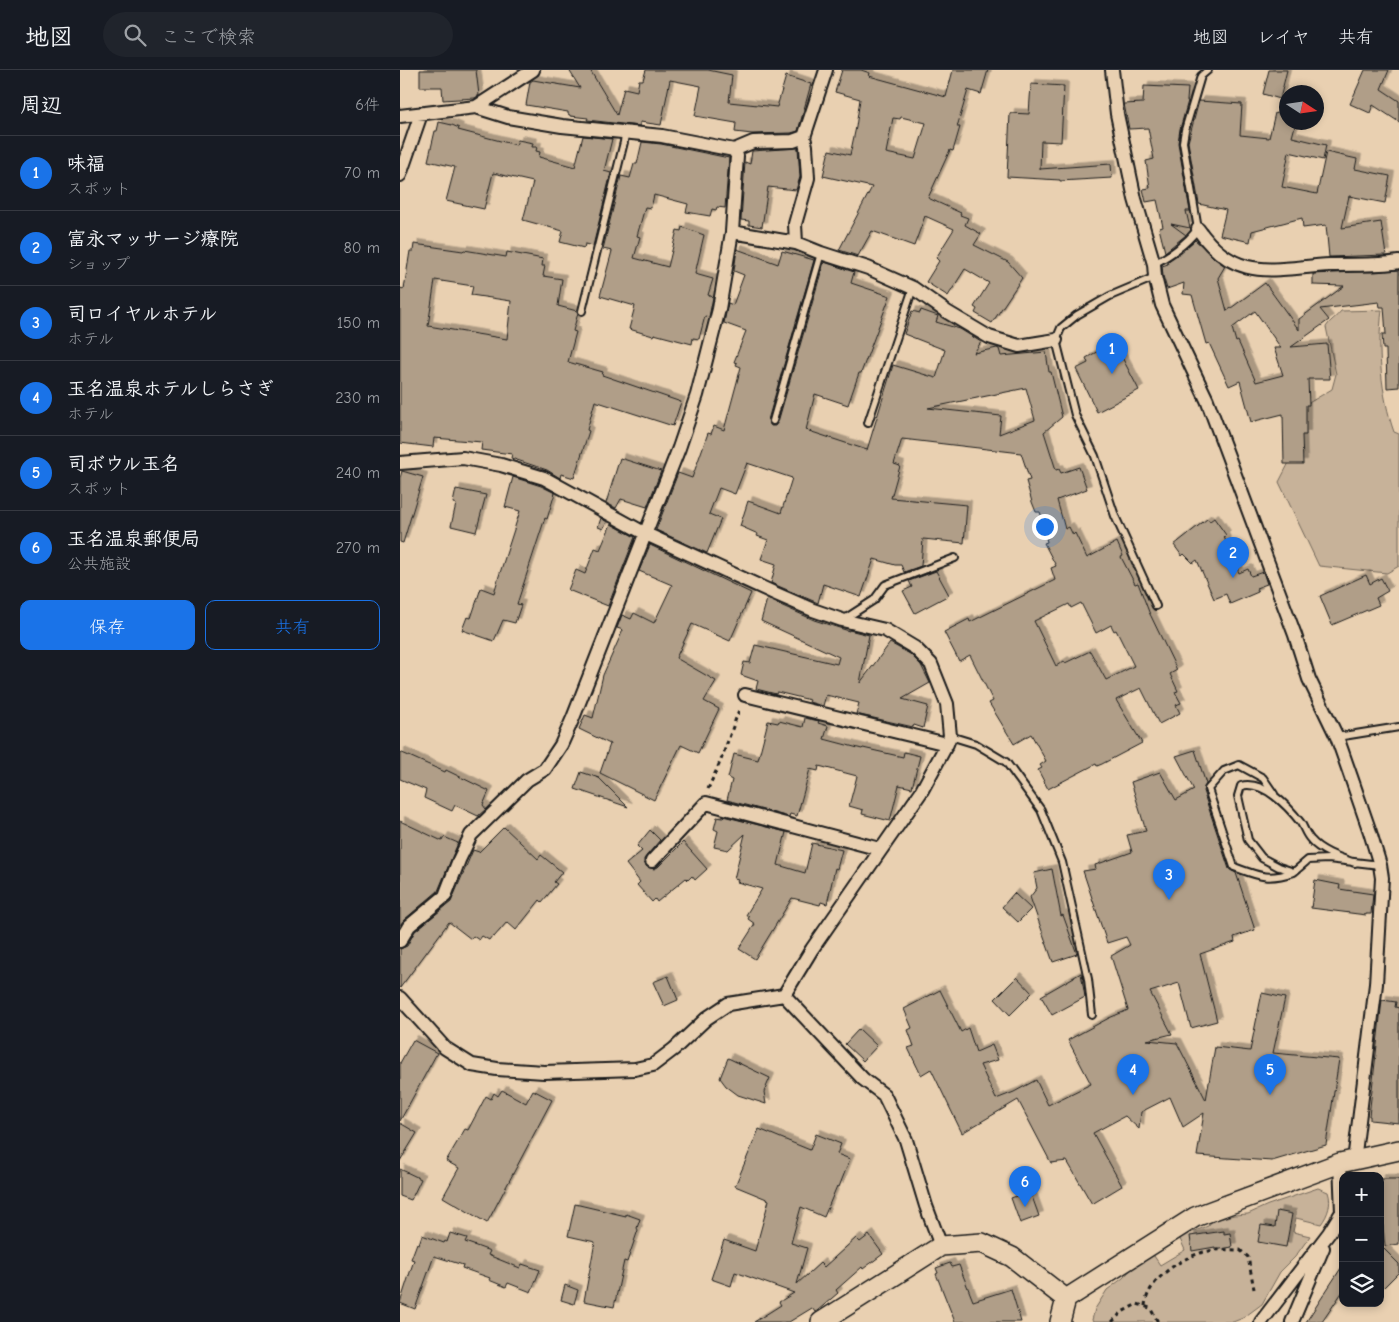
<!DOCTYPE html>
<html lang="ja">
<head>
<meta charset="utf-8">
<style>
	body { margin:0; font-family:"Comic Neue","Klee One",sans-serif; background:#20242c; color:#f1f3f6 }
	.controls { position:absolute; right:15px; bottom:15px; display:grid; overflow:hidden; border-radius:10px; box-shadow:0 2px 8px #0003 }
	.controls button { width:45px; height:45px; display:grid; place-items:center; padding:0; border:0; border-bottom:1px solid #363941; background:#171b24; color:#f1f3f6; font:25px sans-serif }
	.compass { position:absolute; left:879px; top:15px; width:45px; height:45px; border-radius:50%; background:#171b24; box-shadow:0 2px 8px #0003; rotate:102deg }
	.you { position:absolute; left:644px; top:456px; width:18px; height:18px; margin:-12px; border:4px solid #fff; border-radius:50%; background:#1a73e8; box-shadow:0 0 0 8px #1a73e833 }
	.badge { display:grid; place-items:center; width:32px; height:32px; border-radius:50%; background:#1a73e8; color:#fff; font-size:16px; font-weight:700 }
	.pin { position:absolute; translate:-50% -41px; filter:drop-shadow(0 1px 2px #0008) }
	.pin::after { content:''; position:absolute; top:26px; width:18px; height:15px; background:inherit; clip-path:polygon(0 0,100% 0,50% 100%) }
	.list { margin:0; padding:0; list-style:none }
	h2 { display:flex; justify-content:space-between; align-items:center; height:65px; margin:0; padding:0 20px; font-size:21px }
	h2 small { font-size:16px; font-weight:400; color:#9ea1a6 }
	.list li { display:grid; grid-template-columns:32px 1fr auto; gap:15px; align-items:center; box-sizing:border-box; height:75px; padding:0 20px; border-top:1px solid #363941 }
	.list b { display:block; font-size:19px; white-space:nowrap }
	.list p { margin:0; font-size:16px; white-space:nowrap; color:#9ea1a6 }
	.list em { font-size:16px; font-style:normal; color:#9ea1a6 }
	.actions { display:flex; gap:10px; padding:15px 20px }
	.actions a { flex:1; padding:11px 0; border:1px solid #1a73e8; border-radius:10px; text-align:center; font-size:18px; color:#1a73e8 }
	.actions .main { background:#1a73e8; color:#fff }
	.icon { flex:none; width:28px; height:28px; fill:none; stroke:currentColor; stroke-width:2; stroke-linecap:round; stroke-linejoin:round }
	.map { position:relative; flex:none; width:999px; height:1252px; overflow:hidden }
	header { display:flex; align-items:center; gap:30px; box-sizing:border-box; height:70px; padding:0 25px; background:#171b24; border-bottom:1px solid #363941 }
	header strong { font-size:24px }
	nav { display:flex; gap:28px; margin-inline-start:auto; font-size:18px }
	.search { width:350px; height:45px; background:#20242c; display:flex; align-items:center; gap:12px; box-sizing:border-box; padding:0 18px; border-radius:28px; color:#9ea1a6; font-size:19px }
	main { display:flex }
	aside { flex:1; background:#171b24 }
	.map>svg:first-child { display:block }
</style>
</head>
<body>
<header>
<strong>地図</strong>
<div class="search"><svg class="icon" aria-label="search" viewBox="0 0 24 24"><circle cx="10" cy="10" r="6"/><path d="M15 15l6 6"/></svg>ここで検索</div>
<nav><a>地図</a><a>レイヤ</a><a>共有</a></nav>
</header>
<main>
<aside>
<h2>周辺<small>6件</small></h2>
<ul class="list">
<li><span class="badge">1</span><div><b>味福</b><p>スポット</p></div><em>70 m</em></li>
<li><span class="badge">2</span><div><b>富永マッサージ療院</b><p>ショップ</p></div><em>80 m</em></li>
<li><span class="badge">3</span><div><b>司ロイヤルホテル</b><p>ホテル</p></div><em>150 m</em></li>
<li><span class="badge">4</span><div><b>玉名温泉ホテルしらさぎ</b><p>ホテル</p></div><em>230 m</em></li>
<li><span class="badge">5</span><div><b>司ボウル玉名</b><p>スポット</p></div><em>240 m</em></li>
<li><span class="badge">6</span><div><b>玉名温泉郵便局</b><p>公共施設</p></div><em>270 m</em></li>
</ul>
<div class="actions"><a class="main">保存</a><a>共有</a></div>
</aside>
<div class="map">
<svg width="999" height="1252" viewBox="0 0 999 1252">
	<defs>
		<filter id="shadow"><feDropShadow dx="4.5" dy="-4.5" stdDeviation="0" flood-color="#0004"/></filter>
	</defs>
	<rect width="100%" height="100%" fill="#e9d0b1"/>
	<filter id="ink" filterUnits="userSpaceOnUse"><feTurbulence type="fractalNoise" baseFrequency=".02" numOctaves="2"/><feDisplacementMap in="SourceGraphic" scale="10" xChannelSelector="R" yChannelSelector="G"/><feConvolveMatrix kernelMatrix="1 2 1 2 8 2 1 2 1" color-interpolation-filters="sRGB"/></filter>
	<g filter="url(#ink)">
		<!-- green -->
		<path fill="#c7b299" stroke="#72675a" d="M982,240c-5,39 -1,85 12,122l5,2v132l-12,7 -68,-7 -40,-84 17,-33 1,-39 35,-21 4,-15 -10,-47c4,-7 10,-9 15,-16z
			M918,1118l10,4c4,11 0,23 -7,32l-25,-6 -3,14 17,4 -15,21 -15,15 -18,32 -19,14 -10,4h-140l-1,-2 3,-11 12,-19 16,-12 16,-17 13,-8 8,12 25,-15 -6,-13 29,-11 4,-5 22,-6 14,-1 20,-9z"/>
		<!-- building -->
		<path fill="#b09e88" stroke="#1c1c1c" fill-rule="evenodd" filter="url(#shadow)" d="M20,0h56l3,25 -4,3 -32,2 -1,-13h-22z
			M169,0h21l27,45 7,-27 13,3 2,-11h4l3,-10h62l24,5 -3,27 48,5 9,-31 25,8 -13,47 -7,2 -39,1 -17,-2 1,-9 -41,-7 6,-30 -31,-6 -9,45 -21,-3v4l-53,-6 1,-2 -18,-2v-1l-2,-1v-2l-42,-7 4,-23 3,-2 47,8z
			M442,0h19l9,3 -1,3 77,21 7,-27h35l-7,24 -13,-4 -11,37h3l-7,24 -3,-1 -22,48 33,15 -1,2 8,3 -3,7 16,9 -7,11 34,17 14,16 -30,45 -17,-10 2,-4 -3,-2 15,-24 -24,-14 -17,27 -22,-14 13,-21 -3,-3 18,-29 -29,-13 -11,30 -42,-15 -14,25 -19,-6 33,-63 -49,-11 6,-26 21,5 6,-28 4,-28 -25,-7zM501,47l25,6 -11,36 -29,-6 7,-35 7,1z
			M869,0h18l-7,29 -17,-5z
			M965,0h24l-8,19 18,12v21l-26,-17 -3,8 -20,-9z
			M631,14l33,2 -3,56 -20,-1 -1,28 71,-5 1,14 -52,3v-1l-53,-3 3,-64 19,1z
			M744,16l44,2 -1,13h1l-8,28 -2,14 12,68h-4l4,17 -19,-4 15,11 -21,17 -6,-24 4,-1 -6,-27 -11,2 -3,-13 7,-1 -4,-27 8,-2 -6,-31 -19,1 -5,-25 19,-1z
			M799,31l43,3 -2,31 29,3 6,-25 11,3v6h10l-4,15 34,8 -3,15 -34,-8 -7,35 35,7 9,-42 31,7 -2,10 35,7 -5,27 -36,-7 -7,32 39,-6 5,33 -57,2 -3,-32 -23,3 -1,-10 -50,13 -2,11 -30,-7 6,-25 -27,-6 -11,-62z
			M39,52l13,3 7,3 -1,2 58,15 2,-5 15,3 -1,4h5l-1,4 4,1 -1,5 36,10 8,-31 29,3 -8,32 7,2 -18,73 -8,-2 -1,4 -24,-6 3,-11 -40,-11 10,-38 -40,-9 -9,36 -38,-8 9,-34 -27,-6 7,-30h2z
			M242,72l19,2 68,14 -4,50 -8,-1 -1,3 -4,-1 -2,7 -24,-4 2,-8 -34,-9 -3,13 -6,-1 -8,29 3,1 -6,21 34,9 9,-37 4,1 1,-4 22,8 -9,39 18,5 -5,16 5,2 -4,20 -4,-1 -6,23 -6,-1 -1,6 -38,-10 -1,2 -24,-7 6,-23 -35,-10 12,-45 -9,-2 18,-73 9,2 4,-14h3z
			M398,78l2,29 -4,13 -28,-3 -6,40 -13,-2v-4l-8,-1 4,-58 5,2 2,-13z
			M795,170l30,26 -7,12 9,33 38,-28 34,47v-11l45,-33 -31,-1v-11l86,-4v117l-12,1 -1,-39h-3l-1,-15h4l-2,-27h-4l-1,-5 -59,7 9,11 -38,27 36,-3 3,35h-22l1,26h-3v30h-4l1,29h-19l-1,-50 -32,8 -11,-41 -11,5 -20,-43 -3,1 -14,-49 -9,-1 1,-11 -17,6 -4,-13 -1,-10 6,-2 -1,-2zM855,241l26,37h-7l9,27 -27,7 -18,-41 -2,1 -4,-14z
			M14,174l49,7 1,-1 42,7 1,-5 36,7 -1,7h3l-2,10 19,3 -4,27 19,5 1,2 -5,18 3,1 -8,30 35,10 -1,3 79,27 -8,24 -78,-25 -8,29 2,1 -15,47 -13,-4 -1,4 -13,-8 -36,-12 1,-4 -31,-4 1,-8 -48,-4 -1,9 -33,-4v-155l4,1 6,-38h3zM35,210l38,6 -2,9 40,6 -4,38 -79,-13z
			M337,179l41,15 4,-13 32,9 -46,160 3,6h4l3,-4 46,-160 30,10 -3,11 39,13 -29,77h-2l-11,32 -33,-11 -9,36 61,20 26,-85 43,13 9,-28 -41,-16 8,-23 8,2 1,-3 17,6 -2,6 24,7 21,13 -7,11 23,-5 2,1 2,7 45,-4 3,20h2l11,45 -18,15 12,38 3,-1 2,4 18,-6 8,22 -30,11 8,29 4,-2 4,8 2,-2 12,25 30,-16 6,14 -2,1 14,27 3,-1 11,29 28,58 -7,4 8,17 -3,1 6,11 -5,2 4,8 -21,11 -18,-36 -25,12 26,43 -40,21 -5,2 -1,-2 -48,25 -10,-19 4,-2 -2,-3 6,-4 -15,-27 -17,10 -25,-41 4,-2 -23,-46 -11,6 -15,-29 25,-13 1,3 85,-42 -4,-12 5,-2 -12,-23 3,-1 -1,-4 3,-1 -9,-25h-4l-4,-10 -6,-21 4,-1 -9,-27 -119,-14 -8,25 6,2 -9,32 76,7 -3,38 -41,-4 -2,27 -17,6 -3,-7h-6l-21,-6 -13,38 -38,-13 -5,19 -47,-20 5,-19 -15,-5 7,-19 -11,-4 1,-2 -18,-8 8,-25 33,12 11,-35 -45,-15 -12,31 -16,-6 -10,26 12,5 -14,34 -51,-23 22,-57 14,5 16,-45 3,1 3,-8 10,4 17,-63 -5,-2 1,-2 -3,-1 12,-31 -22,-8 4,-20 5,2 11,-30 -10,-4zM626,318l9,32 -36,14 2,-18 -73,-8zM681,533l15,30 15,-8 3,6 2,-1 18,36 -28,14 -16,-29 -25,12 -1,-2 -8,5 -22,-45 35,-17 2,4z
			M714,272l25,48 -42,22 -21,-43 12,-6 -2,-5z
			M220,388l41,13 -14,36 -26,-8 -5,9 -10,-5z
			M2,401l21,6 -20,66 -3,-1v-64z
			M113,407l28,9 14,7 -8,26 -2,-1 -28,86 4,1 -6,18 -12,-3 -9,21 -32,-11 5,-13 4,1 10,-30 13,5 5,-17 21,-65 -15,-4z
			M56,419l30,6 -10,37 -25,-6 5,-22 -3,-1z
			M201,448l6,4 -4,7 -5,-2z
			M814,448l12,17 -2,2 15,36 9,-4 3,7 12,-4 4,12 -11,4 2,4 -28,12 -4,-10 -12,5 -17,-39 -4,3 -9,-9 -2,2 -8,-11 33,-26 3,2z
			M211,454l24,13 -27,69 -40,-16 8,-20 9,4 10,-26 5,2z
			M250,475l101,48 -21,48 -38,-17 -16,34 40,23 -12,20 15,8 -21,44 -17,-8 -27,55 -54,-27 10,-29 -31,-15 6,-14 8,3 10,-43 20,-45 -6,-2 5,-13 9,4 3,-6 20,10 18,-38 -33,-14z
			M536,501l13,24 -34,18 -12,-22 9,-4 -3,-6z
			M966,505l4,9 11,-6 7,13 -12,7 3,7 -47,20 -12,-29z
			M367,529l47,21 35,11v-1l20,5 -9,48 30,-40 20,11 11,11 9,18 -28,16 26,7 -5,22 -9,-3 -1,2 -57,-13 3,-11 -33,-8 -3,11 -14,-4 1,-2 -33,-8 -1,2 -20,-5 2,-8 -17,-6 3,-13 6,1 5,-18 82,19 2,-7 -78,-36z
			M405,648l14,3 -1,2 10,3 -4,13 38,10 1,-1 40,9 1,-5 16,4 -8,32 -13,-3 -9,36 -28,-7 1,-4 -14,-4 8,-30 -38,-10 -1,5 -8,-2 -13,47 -7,-2 -1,3 -62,-17 5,-20 -4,-2 6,-24 24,6 10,-39 10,2 1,-2 24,6z
			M795,680l11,34 -3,7 26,78 7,4 19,57 -21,7 1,5 -35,12 17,67 -26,7 -12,-45 -29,9 22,42 -25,6 30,3 29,57 9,-53 35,4 12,-58 23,5 -12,55 66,6 -13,86 -54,16 -75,-5 7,-43 -21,14 -13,-30 -29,15 -2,17 -14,-13 -32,17 29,53 -30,18 -25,-43 -16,2 -33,-63 -56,33 -31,-64 -10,6 -13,-27 6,-2 -6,-16 4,-2 -8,-19 36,-19 21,42 7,-4 8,24 16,-7 6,15 -18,5 16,34 18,-7 22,-12 12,25 43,-21 -23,-44 41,-22 19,-8 -17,-54 19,-11 -4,-8 -19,6 -24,-72 13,-2 -1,-4 37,-13 -5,-17 19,-4 -15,-49 29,-10 16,28 18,-10 -18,-34z
			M0,682l45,20 1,-2 43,21 -6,14 3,4 -8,7 -23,-11 -3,6 -28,-13 2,-8 -26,-11z
			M181,702l18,6 29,29 -53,-18z
			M323,746l63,16 -8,33 27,8 7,-30 30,7 -5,19 -2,-1 -8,36 -6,-2 -1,3 -28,-7 -37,61 -16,-10 16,-25 -7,-5 1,-2 -3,-2 16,-26 -25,-7 1,-2 -4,-1 11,-45 -17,16 -14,-3 4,-16 -4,-2 3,-12 6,1z
			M0,751l42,20 2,-4 14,6 -20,48 -34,29 -4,5z
			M104,757l34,32 3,-4 21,17 -8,10 3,2 -15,18 -2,-2 -24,30 -9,-8 -13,15 -2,-1 -3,4 -7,-4 -3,4 -6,-4 -2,3 -22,-17 -49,66v-39l7,-3 8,-15 36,-29 22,-52 6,2z
			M250,760l10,10 -16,19v4l3,4 7,2 4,-2 25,-25 24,27 -12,11 -3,-4 -4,4 -2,-2 -29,24 -2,-3 -3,3 -15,-17 3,-3 -14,-18 16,-13 -5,-5z
			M652,799l9,47 2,-1 14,39 -24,8 -23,-65 7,-9 -3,-15z
			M915,810l25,5 -1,4 34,5 -2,20h-5v1l-55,-7z
			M614,823l17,16 -13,13 -16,-15z
			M681,903l4,24 -33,18 -11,-19z
			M268,906l10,24 -14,6 -11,-24z
			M617,907l15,16 -22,22 -15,-16z
			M982,930l14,2 -1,5 4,1v115l-29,-3v-4h-1z
			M459,959l18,17 -14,15 -18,-17z
			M13,970l24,13 -37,68v-58z
			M328,988l42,20 -6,14 2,12 -28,-9 -12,-9 -6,-8z
			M102,1020l24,13 7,-13 19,10 -65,123 -44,-26 16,-29 -13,-7 19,-32 3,1 18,-34 5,3 3,-6 4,3z
			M0,1053l17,10 -17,28z
			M359,1059l51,21 6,-16 25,10 -4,10 13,5 -11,28 -2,-1 -13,31 -23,-10 -10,36 16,5 -10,36 23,-21 4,4 32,-29 4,4 9,-7 14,19 -20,15 -1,-2 -26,23 2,3 -21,18 -2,1 -3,-4 -23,14h-35l27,-17 -2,-3 15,-9 -59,-21 -4,14 -20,-7 13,-39 31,11 14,-51 -34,-14z
			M0,1099l21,10 -10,21 -11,-4z
			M980,1109h19v65l-14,2 -5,-47z
			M630,1121l9,25 -19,7 -9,-25z
			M175,1134l51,12v-2l14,5 -3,9 1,2 -11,32 -3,-1 -10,46 -30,-6 11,-59 -27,-6z
			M877,1141l15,3 -6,33 -28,-5 3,-17 14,2z
			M824,1161v3l6,-1 2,14 -17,3v-3l-23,4 -2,-15z
			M50,1163l17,5 -2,4 25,9 -2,4 32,13 2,-4 18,6 -9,22 -23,-9 -2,4 -17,-7 1,-2 -28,-10 1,-3 -29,-9 -19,53 -15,-6 14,-43 -3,-1 6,-16 2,1 3,-9 22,8 1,-2 2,1z
			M980,1175l19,19v8l-19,19z
			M550,1193l2,4 7,-2 14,36 38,-12 10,33h-66l-19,-48 2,-1 -2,-5z
			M943,1195v26l-21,31h-16z
			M165,1215l13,5 -4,14 -13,-4z"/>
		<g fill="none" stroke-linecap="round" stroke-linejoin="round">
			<defs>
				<path id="lane" d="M754,194c18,-10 31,-19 44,-35l-15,-87 2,-12 16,-54 7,-6
					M755,207l-45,19 -33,19 -16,13 -5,12 19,75 20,41 20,60 41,90
					M182,241l42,-169 1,-9
					M373,351l48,-168
					M468,353l45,-135
					M443,550l31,-20 11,-15 70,-27
					M550,666l26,8 30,18 35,48 21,52 26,117 4,36
					M937,667l62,-10
					M874,724l-11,-16 -24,-13 -15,6 -16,18 26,78c25,9 33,14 60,5
					M955,793c-14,-5 -34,-11 -44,-23 -5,-5 -7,-12 -10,-17 -13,-17 -38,-43 -60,-37l-3,10 10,44 14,18 17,9 15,5 14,-12 20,-1 52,6"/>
				<path id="street" d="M712,0l5,44 18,85 19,65 1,13 7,28 45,95 88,235 14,44 28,58 14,40 19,55 10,33 2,13 -6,106 -22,177
					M76,37l32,10 54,9 100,10 72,14 19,-8 40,-1 11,-4 22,-67
					M0,46l76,-9 57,-37
					M0,105l21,-61
					M798,159c38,55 77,39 132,36 23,-1 46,1 69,-3
					M332,162l64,11 25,10 47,15 45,20 34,24 42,25 30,9 37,-6
					M396,173l-1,-19 13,-46 -2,-32 -2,-9
					M0,393l63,-5 38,7 43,13 102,56 128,59 39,17 29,10 43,10 30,18 16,16 16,40 3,32 -3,8 -26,48 -109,157 -28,46
					M345,625l202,49
					M252,791l54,-58 174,46
					M0,871l9,-15 36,-30 14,-36 12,-25 56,-55 18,-11 16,-24 12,-27 106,-270 18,-53 22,-86 13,-77 5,-76 -3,-6
					M384,925l79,84 21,16 22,45 20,66 15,40
					M0,928l45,50 27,17 25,4 47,3 91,-3 18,-4 21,-16 33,-31 21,-14 56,-9
					M861,1252l68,-89 13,-21 -2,-49
					M892,1252l31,-74"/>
				<path id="secondary" d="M421,1252l120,-76 41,-3 30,14 54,42 129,-82 145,-54 59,-13
					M660,1252l6,-23"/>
			</defs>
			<!-- lane casing -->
			<use href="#lane" stroke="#1c1c1c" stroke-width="10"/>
			<!-- street casing -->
			<use href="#street" stroke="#1c1c1c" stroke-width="16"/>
			<!-- secondary casing -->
			<use href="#secondary" stroke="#1c1c1c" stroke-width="22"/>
			<!-- path -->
			<path stroke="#1c1c1c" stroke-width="3" stroke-dasharray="4 4" stroke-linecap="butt" d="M308,719l13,-29 19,-53
				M745,1236c2,-27 39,-51 64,-55 10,-2 21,-1 31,-1l8,7 6,32
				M712,1252l10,-10 15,-8 13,4 8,14"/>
			<!-- lane -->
			<use href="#lane" stroke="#e9d0b1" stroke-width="6"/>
			<!-- street -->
			<use href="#street" stroke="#e9d0b1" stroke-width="12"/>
			<!-- secondary -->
			<use href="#secondary" stroke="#e9d0b1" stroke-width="19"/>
		</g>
	</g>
</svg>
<div class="controls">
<button>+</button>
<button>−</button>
<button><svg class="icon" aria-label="layers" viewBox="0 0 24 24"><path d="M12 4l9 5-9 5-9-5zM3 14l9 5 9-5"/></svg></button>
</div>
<svg class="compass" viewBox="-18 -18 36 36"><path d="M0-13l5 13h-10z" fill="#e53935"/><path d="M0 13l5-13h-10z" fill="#9ea1a6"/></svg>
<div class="you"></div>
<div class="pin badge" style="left:712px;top:304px">1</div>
<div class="pin badge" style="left:833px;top:508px">2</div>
<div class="pin badge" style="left:769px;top:830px">3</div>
<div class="pin badge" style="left:733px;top:1025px">4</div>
<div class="pin badge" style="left:870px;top:1025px">5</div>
<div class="pin badge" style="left:625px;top:1137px">6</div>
</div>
</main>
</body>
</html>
